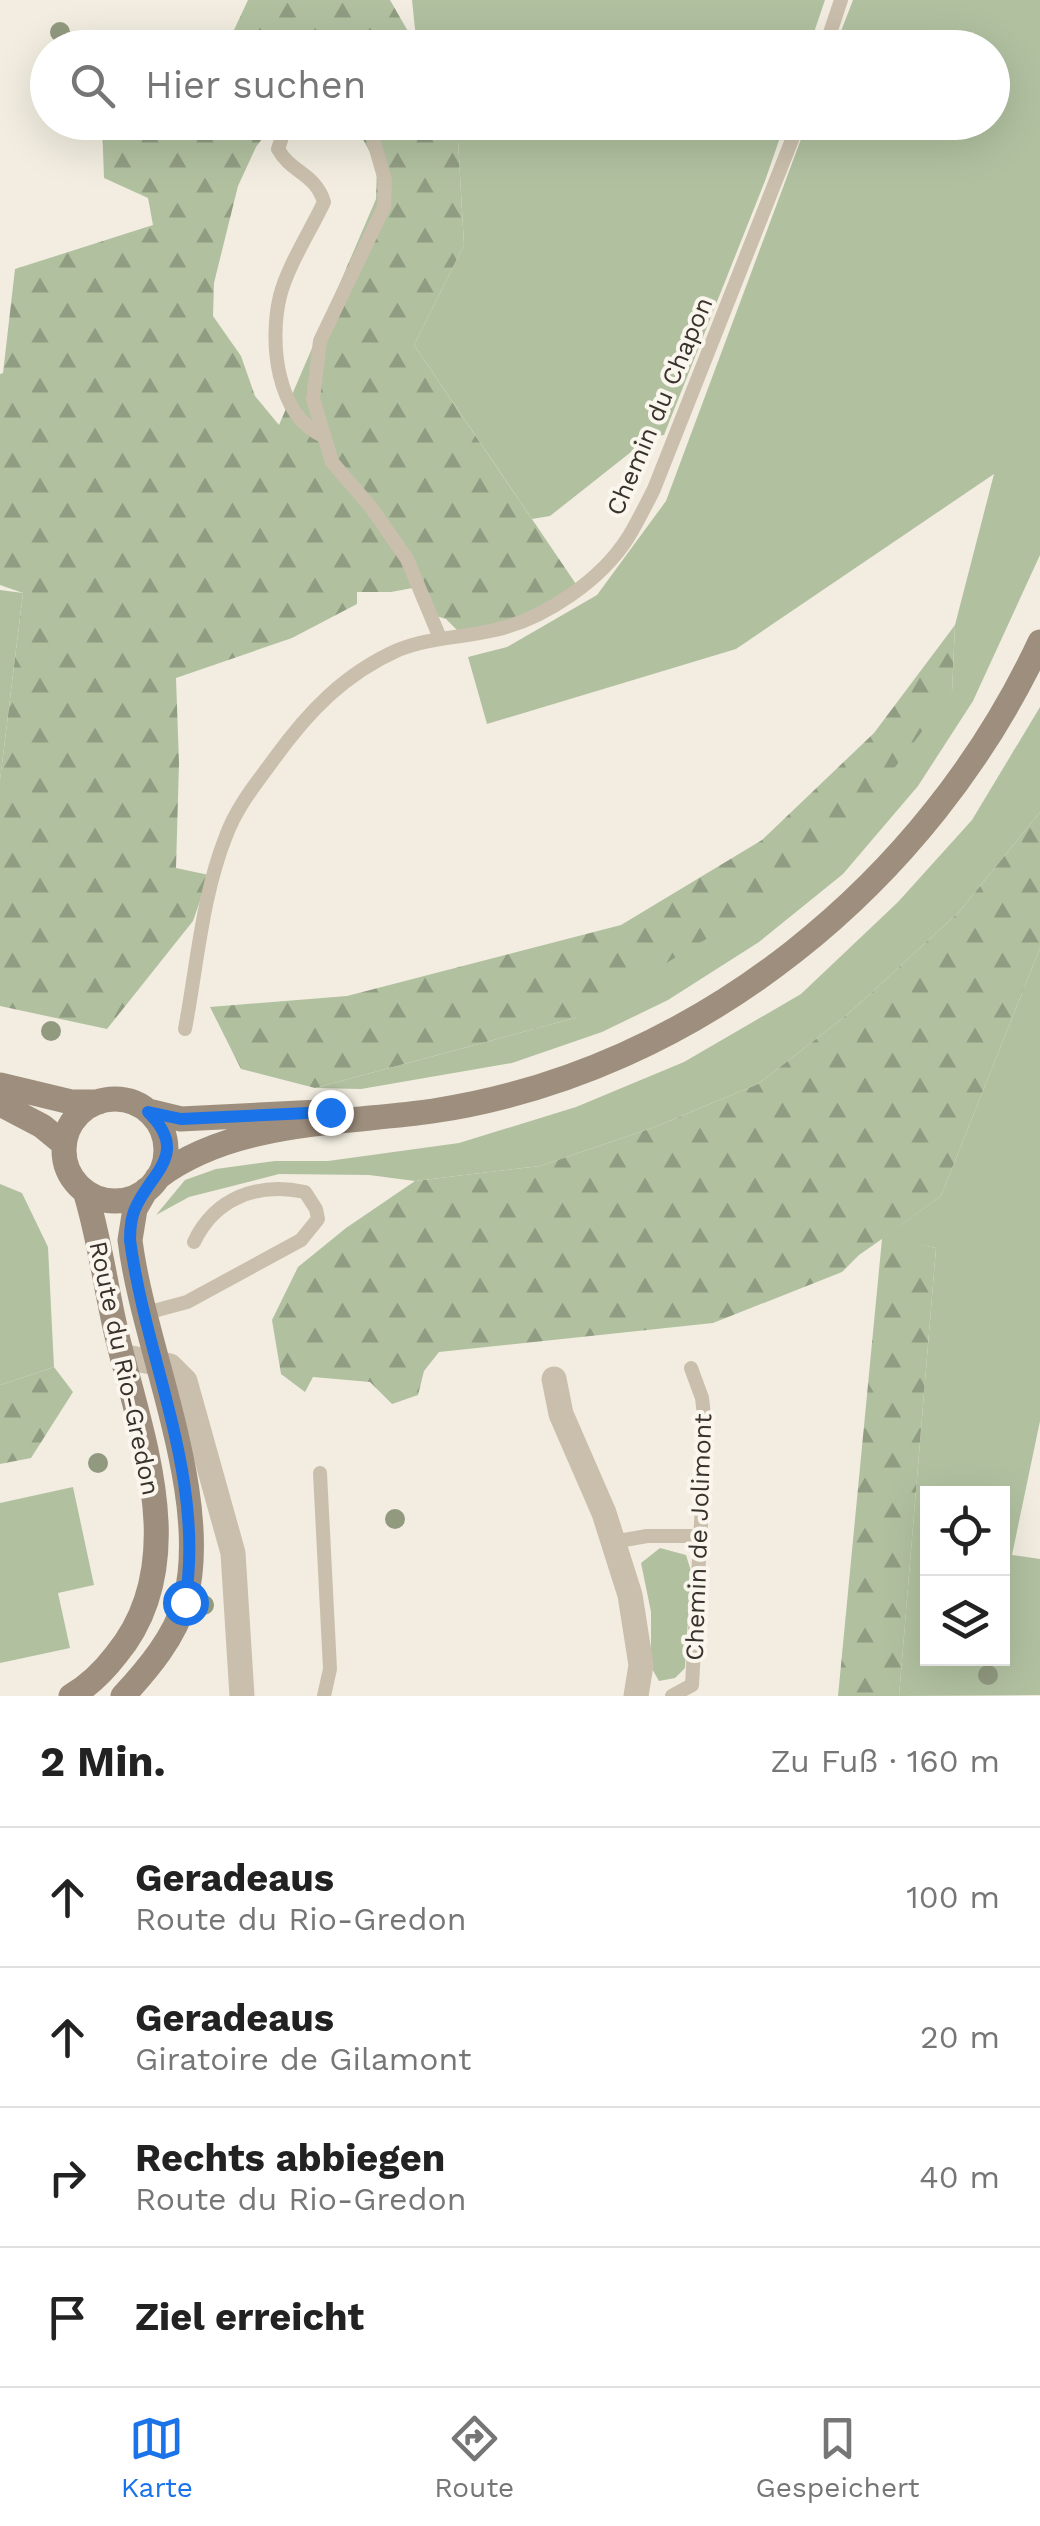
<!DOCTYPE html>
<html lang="de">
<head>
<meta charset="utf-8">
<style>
	body { margin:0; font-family:"Work Sans",sans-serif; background:#f6f6f6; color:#222 }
	.controls { position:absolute; right:30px; bottom:30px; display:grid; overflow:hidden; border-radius:0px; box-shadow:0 10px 40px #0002 }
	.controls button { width:90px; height:90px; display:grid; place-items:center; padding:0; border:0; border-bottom:2px solid #e0e0e0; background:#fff; color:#222; font:50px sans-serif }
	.stop { position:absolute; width:30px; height:30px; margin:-22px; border:8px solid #1a73e8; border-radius:50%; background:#fff }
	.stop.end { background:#1a73e8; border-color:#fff; box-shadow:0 2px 10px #0008 }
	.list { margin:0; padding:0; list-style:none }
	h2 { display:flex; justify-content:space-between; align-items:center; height:130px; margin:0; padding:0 40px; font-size:42px }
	h2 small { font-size:32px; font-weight:400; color:#767676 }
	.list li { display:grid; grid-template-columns:65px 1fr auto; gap:30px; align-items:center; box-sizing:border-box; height:140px; padding:0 40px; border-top:2px solid #e0e0e0 }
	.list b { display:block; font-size:38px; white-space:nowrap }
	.list p { margin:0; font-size:32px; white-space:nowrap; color:#767676 }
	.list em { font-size:32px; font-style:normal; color:#767676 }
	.icon { flex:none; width:55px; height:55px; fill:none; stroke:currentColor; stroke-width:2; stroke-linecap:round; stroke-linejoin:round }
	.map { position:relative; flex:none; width:1040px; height:1696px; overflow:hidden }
	.search { position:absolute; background:#fff; box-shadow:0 10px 40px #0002; left:30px; right:30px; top:30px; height:110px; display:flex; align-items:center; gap:25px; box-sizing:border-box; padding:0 35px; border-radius:55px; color:#767676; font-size:38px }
	.sheet { height:690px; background:#fff }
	nav { display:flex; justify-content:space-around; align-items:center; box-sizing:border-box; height:140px; border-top:2px solid #e0e0e0; background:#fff; font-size:28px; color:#767676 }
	nav a { display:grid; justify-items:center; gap:5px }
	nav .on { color:#1a73e8 }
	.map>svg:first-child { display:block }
</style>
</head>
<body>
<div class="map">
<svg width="1040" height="1696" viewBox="0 0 1040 1696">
	<defs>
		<pattern id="forest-firs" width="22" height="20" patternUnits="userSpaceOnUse" patternTransform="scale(2.5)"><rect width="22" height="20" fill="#b1c1a0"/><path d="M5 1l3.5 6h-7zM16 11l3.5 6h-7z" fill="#919d83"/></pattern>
	</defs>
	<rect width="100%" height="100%" fill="#f2ede0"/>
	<!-- green -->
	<path fill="#b1c1a0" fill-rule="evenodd" d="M412,0h413l-16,47 -392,1z
		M853,0h187v555l-67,146 -55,85 -75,88 -84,68 -91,58 -66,32 -90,31 -151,26 -46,-1 260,-70 377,-326 3,-67 39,-151 -258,175 -249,75 -19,-67 39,-10 90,-52 69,-94 141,-378 185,-1v-74l-157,-1z
		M457,123h328l-20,58 -101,254 -14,2 -100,79 -18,3 -118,-174 50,-100z
		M0,590l23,3 -23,187z
		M1040,707v105l-81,100 -111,102 -90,70 -103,43 -115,39 -125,15 -46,-6 -90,-1 -90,23 -33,18 29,-35 31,-11 59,-8h53l131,-18 117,-36 108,-45 117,-68 97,-92 74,-82z
		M1040,948v473l-28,134 28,4v136l-141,1 37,-448 -54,-10 59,-42zM928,1494h74v164h-74z
		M0,1184l22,9 26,54 6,120 -54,18z
		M73,1487l21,98 -36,8 12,55 -70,15v-160z
		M660,1548l26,7 5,16 -6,97 -10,10 -16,3 -8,-14v-55l-10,-49z"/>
	<!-- forest -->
	<path fill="url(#forest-firs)" d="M248,0h142l27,47h-191z
		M102,123h172l-18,24 -18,39 -24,97 -1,33 28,40 14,40 24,29 97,-226 1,-34 -23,-42h103l7,122 -50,100 164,242 -32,23 -85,24 -15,-15 -10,-3 -18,-29 -27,5h-34v12l-65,34 -116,40 3,85 -3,105 33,7 -16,46 -86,108 -107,-23v-226l23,-187 -23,-8v-211l3,-1 12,-104 138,-44 -5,-27 -44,-20z
		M955,625l-3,67 -138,182 -239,144 -260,70 -74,-19 -31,-62 137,-11 274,-71 141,-85 112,-107z
		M1040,812v136l-99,248 -57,41 52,11 -37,448h-61l44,-457 -23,16 -17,17 -129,51 -274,29 -15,19 -6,24 -26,9 -22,-22 -57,-5 -8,15 -24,-18 -9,-54 26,-53 48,-39 69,-47 125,-15 115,-39 103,-43 90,-70 111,-102z
		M54,1367l19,25 -42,66 -31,6v-79z"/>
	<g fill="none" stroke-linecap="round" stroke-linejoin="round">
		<!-- lane -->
		<path stroke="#cabfac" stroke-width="14" d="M825,48l16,-48
			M287,122l-9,27c13,24 37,24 46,53 -13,28 -37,65 -44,94 -11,45 -4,119 43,140
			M365,122l6,10 14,48 -1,27 -64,134 -7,58 19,63 38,44 37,53 33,79
			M185,1029c12,-63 17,-133 41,-193 11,-30 30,-52 48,-77 34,-47 70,-85 124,-109 32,-13 64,-12 97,-20 49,-11 107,-50 134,-94 9,-15 17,-31 25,-47l145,-367
			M146,1313l41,-11 114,-62 17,-21 -2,-10 -11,-17c-48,-10 -90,6 -111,50
			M320,1473l10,196 -6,27
			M613,1542l34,-6h53
			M672,1696l20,-11 14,-252 -4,-35 -11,-30"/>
		<!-- street -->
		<path stroke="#cabfac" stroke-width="25" d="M122,1356l48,10 15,15 48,172 9,143
			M554,1379l7,35 43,99 26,82 11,70 -5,31"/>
		<!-- secondary -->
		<path stroke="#9e8e7d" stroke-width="25" d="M0,1085l71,17h28
			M64 1150a51 51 0 1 1 102 0a51 51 0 1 1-102 0Z
			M0,1104l42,22 22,18
			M148,1111l33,8 138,-7
			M157,1178c76,-58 185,-54 276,-67 265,-40 495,-229 607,-469
			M71,1696c19,-11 32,-24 45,-41 75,-90 27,-214 2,-315 -12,-49 -18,-101 -33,-149
			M123,1696c25,-27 52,-59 62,-95 28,-105 -42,-254 -55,-361l5,-31 11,-19"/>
	</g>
	<!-- trees -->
	<g fill="#919a7f">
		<circle cx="60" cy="32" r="10"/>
		<circle cx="51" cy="1031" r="10"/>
		<circle cx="98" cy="1463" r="10"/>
		<circle cx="395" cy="1519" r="10"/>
		<circle cx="204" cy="1605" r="10"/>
		<circle cx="988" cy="1675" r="10"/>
	</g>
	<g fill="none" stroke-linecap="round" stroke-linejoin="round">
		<!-- route -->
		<path stroke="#1a73e8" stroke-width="12" d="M185,1602c21,-124 -39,-241 -55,-362 0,-11 1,-22 5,-31 15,-36 56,-55 13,-97l33,7 149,-7"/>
	</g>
	<g text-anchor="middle" stroke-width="8" stroke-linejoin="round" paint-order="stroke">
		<!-- street labels -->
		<g font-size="25" fill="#39312b" stroke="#faf6ed">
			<text transform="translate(659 406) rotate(-67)" y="9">Chemin du Chapon</text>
			<text transform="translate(125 1368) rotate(78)" y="9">Route du Rio-Gredon</text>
			<text transform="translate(698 1537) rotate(-88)" y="9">Chemin de Jolimont</text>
		</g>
	</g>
</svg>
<div class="controls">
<button><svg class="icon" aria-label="locate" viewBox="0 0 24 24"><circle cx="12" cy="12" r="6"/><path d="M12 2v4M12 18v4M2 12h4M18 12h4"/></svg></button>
<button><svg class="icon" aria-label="layers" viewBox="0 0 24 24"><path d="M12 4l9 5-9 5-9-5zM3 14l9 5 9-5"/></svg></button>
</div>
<div class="stop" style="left:185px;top:1602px"></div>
<div class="stop end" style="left:330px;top:1112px"></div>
<div class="search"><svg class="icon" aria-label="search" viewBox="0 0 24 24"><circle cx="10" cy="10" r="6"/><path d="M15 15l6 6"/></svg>Hier suchen</div>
</div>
<section class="sheet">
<h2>2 Min.<small>Zu Fuß · 160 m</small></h2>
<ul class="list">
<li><svg class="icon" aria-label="ahead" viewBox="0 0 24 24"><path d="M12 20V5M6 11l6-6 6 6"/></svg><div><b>Geradeaus</b><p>Route du Rio-Gredon</p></div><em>100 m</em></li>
<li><svg class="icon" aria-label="ahead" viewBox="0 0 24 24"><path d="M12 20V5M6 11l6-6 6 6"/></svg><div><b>Geradeaus</b><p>Giratoire de Gilamont</p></div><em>20 m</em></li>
<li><svg class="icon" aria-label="right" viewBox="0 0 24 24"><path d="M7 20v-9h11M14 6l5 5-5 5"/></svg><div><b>Rechts abbiegen</b><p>Route du Rio-Gredon</p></div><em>40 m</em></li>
<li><svg class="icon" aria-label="arrive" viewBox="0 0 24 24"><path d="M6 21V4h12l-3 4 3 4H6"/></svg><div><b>Ziel erreicht</b></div></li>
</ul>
</section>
<nav>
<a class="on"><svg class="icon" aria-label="map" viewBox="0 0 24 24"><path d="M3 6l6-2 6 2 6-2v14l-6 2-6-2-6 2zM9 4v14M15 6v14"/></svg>Karte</a>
<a><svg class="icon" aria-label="directions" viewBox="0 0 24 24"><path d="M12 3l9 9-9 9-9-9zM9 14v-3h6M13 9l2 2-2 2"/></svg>Route</a>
<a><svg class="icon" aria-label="saved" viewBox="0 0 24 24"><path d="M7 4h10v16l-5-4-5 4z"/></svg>Gespeichert</a>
</nav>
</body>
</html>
